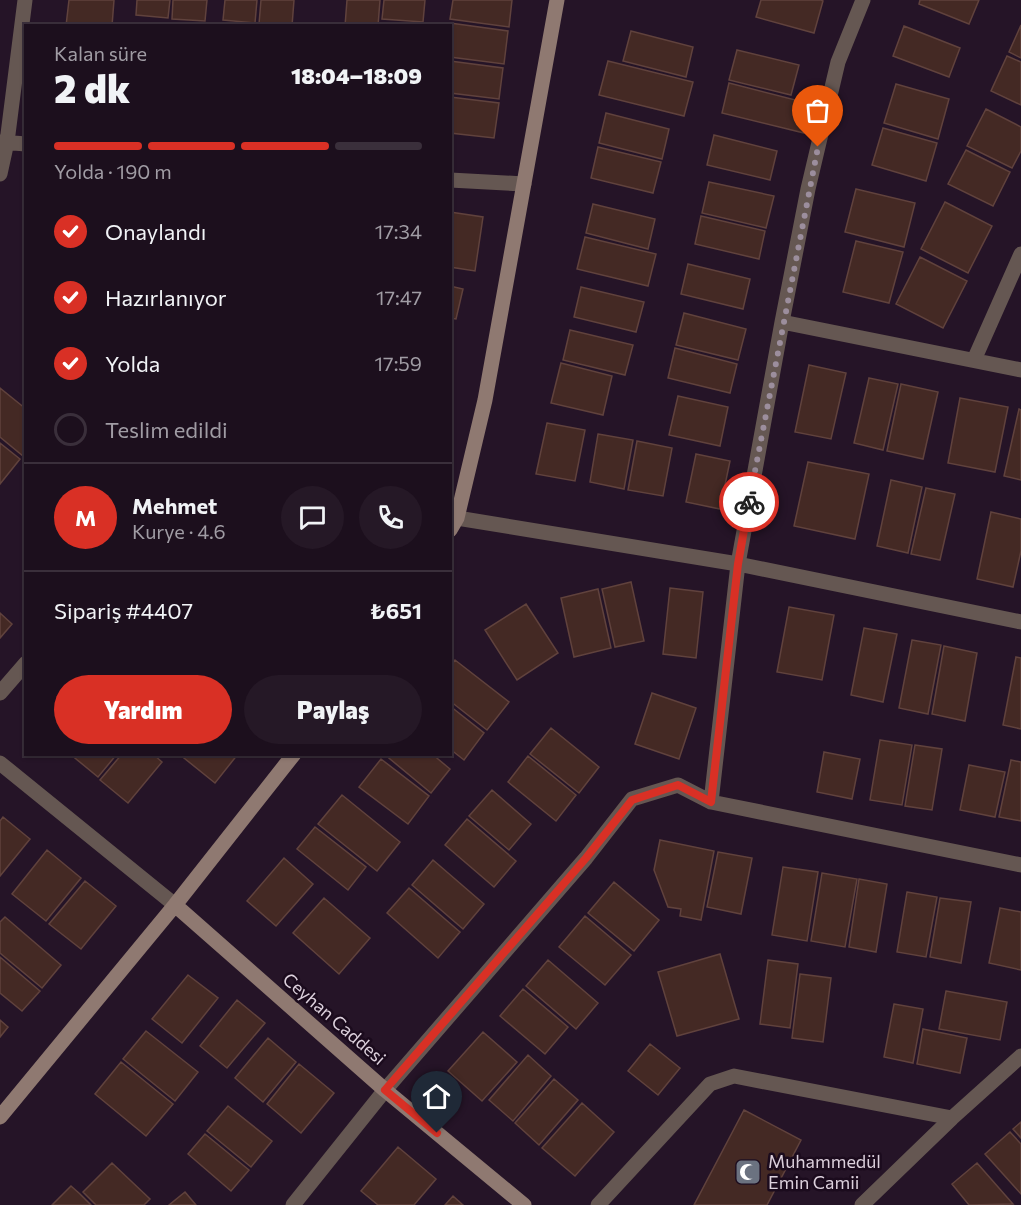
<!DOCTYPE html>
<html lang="tr">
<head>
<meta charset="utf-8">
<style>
	body { margin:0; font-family:Commissioner,sans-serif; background:#251826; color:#f1f3f6; height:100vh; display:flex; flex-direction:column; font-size:22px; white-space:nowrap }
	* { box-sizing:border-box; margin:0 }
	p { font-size:20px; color:#a09ca4 }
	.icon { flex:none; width:33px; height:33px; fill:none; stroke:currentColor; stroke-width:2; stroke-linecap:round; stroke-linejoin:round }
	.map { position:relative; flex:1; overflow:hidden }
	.panel { position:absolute; left:24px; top:24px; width:428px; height:732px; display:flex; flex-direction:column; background:#1c0f1d; border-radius:0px; box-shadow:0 2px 4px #0004,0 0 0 2px #3a2f3b }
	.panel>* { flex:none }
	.pin { position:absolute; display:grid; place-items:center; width:51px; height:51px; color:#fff; margin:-62px -26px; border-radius:50% 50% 50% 0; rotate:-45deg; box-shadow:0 0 6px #0007 }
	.pin .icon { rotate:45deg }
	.courier { position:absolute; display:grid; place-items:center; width:60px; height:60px; margin:-30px; border:4px solid #d93025; border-radius:50%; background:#fff; color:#222; box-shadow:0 2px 8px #0007 }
	.overview em { font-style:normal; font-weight:800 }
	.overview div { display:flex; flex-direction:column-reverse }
	.overview { display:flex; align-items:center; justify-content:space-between; height:102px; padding:0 30px }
	h1 { font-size:39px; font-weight:800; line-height:45px }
	.bar { display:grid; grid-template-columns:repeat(4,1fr); gap:9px 6px; align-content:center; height:72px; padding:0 30px }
	.bar i { height:8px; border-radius:4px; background:#3a2f3b }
	.bar .current { background:#d93025 }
	.bar p { grid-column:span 4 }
	.line { display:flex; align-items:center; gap:15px; padding:0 30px; border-top:2px solid #3a2f3b }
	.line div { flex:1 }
	.round { display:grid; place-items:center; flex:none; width:63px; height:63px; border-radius:32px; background:#251826 }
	ol { padding:0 30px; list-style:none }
	li { display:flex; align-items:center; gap:18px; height:66px }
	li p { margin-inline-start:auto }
	li .icon { padding:6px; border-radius:50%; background:#d93025; color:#fff; stroke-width:4 }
	li:last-child { color:#a09ca4 }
	li i { width:33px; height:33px; border:3px solid #3a2f3b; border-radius:50% }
	.cta { display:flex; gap:12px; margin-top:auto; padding:12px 30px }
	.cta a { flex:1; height:69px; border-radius:36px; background:#d93025; color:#fff; font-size:24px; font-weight:800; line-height:69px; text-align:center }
	.cta a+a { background:#251826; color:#f1f3f6 }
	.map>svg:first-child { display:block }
</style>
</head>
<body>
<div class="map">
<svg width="1021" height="1205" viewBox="0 0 1021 1205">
	<rect width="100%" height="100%" fill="#251427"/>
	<path fill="#442924" stroke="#60423d" stroke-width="1.5" d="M69,0H114L112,26H66Z
		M137,0H170L168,18L136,15Z
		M173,0H207L205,21L172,19Z
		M225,0H257L255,23L223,20Z
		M261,0H294L292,26L259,24Z
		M347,0H380L378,26H345Z
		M384,0H425L423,22L382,19Z
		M453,0H512L509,27L450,19Z
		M761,0H821L823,1L814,33L756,17Z
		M920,0H979L969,24L919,4Z
		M450,23L508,31L504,64L450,57Z
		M1021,25V58L1009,52Z
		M904,26L960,48L949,77L893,56Z
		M631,31L693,47L686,77L623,61Z
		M737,50L799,65L791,95L729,80Z
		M1007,56L1021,62V105L991,91Z
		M450,61L503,68L499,99L450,93Z
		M608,61L693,82L684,116L599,95Z
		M729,83L811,104L804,133L722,113Z
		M896,84L949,99L938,139L884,123Z
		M450,97L499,103L494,138L450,133Z
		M986,109L1021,127V151L1012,168L967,146Z
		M606,113L669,129L662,159L599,143Z
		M883,128L937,143L926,181L872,165Z
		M714,135L777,151L770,180L707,165Z
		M598,147L661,162L653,193L591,178Z
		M966,150L1010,172L993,206L948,184Z
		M709,182L774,196L766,228L702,213Z
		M856,189L915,203L904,247L845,232Z
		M945,202L992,226L968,273L921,249Z
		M593,204L655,219L648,249L586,233Z
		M450,212L483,217L475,271L450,267Z
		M701,216L765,231L759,259L695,244Z
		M585,237L656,254L648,286L577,269Z
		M856,241L903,252L889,303L843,292Z
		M920,257L967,281L943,328L896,304Z
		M688,264L750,279L743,309L681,294Z
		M450,286L463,289L456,319L450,318Z
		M581,287L644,302L636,332L574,317Z
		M684,313L746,329L738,360L676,345Z
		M570,330L633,345L625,375L563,360Z
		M675,348L737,364L730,393L668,378Z
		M561,363L612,376L603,415L551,403Z
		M809,365L846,373L831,439L795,432Z
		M869,378L898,384L883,450L854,443Z
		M901,384L938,392L923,459L887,451Z
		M0,388L26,409V453L23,456L0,437Z
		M678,396L728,407L720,446L669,435Z
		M960,398L1008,407L995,472L948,463Z
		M1019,409L1021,410V480L1004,476Z
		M547,423L585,430L575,481L536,474Z
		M598,434L633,440L624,489L590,482Z
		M637,441L672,448L663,496L628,490Z
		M0,443L20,459L0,484Z
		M696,454L730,461L720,509L686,502Z
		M808,462L869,474L855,539L794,526Z
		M891,480L922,487L908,553L877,546Z
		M926,488L955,494L940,560L911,554Z
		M991,512L1021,519V551L1013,587L977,579Z
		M631,582L644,641L615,647L602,589Z
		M670,588L703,592L696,658L663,654Z
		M598,589L611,648L574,657L561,598Z
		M526,604L558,653L517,680L485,630Z
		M789,607L834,615L822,680L777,672Z
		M0,613L12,624L0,638Z
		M864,628L897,634L883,702L851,695Z
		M912,640L941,645L928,714L899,708Z
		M944,646L977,653L965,721L932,714Z
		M1016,657L1021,658V729L1003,725Z
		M455,660L509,702L487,730L450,701V667Z
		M652,693L696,708L679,759L635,744Z
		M450,706L484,733L464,760L450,749Z
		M551,728L599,767L579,793L530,754Z
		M880,740L912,745L902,805L870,800Z
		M915,745L942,749L932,810L905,806Z
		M824,752L860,759L852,799L817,792Z
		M70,754H117L98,777Z
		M122,754H153L162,762L128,803L100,780Z
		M179,754H238L215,783Z
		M384,754H432L450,769L431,793Z
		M528,756L576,795L556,821L508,782Z
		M381,759L429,796L408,824L359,787Z
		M1011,760L1021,762V821L999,817Z
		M969,765L1005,772L995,817L960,810Z
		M492,790L531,824L509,850L469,816Z
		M342,795L400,842L377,871L318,824Z
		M3,817L30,839L0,876V821Z
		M467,819L516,861L494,887L445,845Z
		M315,827L366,867L348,890L297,849Z
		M660,840L714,851L701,920L680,916L681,909L668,907L654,870Z
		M47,850L81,878L46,921L12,894Z
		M718,852L752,858L741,914L707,907Z
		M284,858L313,884L276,926L247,901Z
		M433,860L484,904L463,929L412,885Z
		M783,867L818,872L807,941L772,935Z
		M822,873L857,879L845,947L811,941Z
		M859,879L887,884L876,952L849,947Z
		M85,881L116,906L81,949L49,924Z
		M614,882L659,920L634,951L588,913Z
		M409,888L460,932L438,958L387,913Z
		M907,892L937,897L926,957L897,952Z
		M324,898L370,938L339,974L293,933Z
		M940,898L971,902L961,963L930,957Z
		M1000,908L1021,912V970L989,963Z
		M585,916L631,955L605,985L559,947Z
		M5,917L61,965L42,988L0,953V922Z
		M720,954L739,1019L677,1036L658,972Z
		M0,957L40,991L22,1011L0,993Z
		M548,960L598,1003L576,1029L526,986Z
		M768,960L798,964L790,1028L760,1024Z
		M800,974L831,978L823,1042L792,1038Z
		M188,975L218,998L182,1043L152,1019Z
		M523,989L568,1027L545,1054L500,1016Z
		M946,991L1007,1002L1000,1040L939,1029Z
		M237,1000L265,1023L227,1068L200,1046Z
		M894,1004L923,1009L913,1063L884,1057Z
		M0,1020L8,1027L0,1037Z
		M923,1029L967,1038L960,1073L917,1064Z
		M146,1031L198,1072L175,1101L123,1059Z
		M483,1032L517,1062L482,1101L448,1071Z
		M268,1038L296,1062L263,1102L235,1078Z
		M650,1044L680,1068L658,1095L628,1071Z
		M528,1055L551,1076L513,1121L489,1100Z
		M121,1062L173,1104L146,1136L95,1094Z
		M299,1064L334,1093L301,1133L267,1104Z
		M554,1079L578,1100L539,1145L515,1123Z
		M582,1103L614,1132L575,1176L542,1148Z
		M228,1106L272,1141L251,1167L207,1131Z
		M744,1110L801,1140L767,1205H694Z
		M1021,1122V1138L1013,1129Z
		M1010,1132L1021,1144V1194L985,1154Z
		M205,1134L249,1170L231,1191L188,1154Z
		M398,1147L436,1179L414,1205H378L361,1191Z
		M112,1163L150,1199L144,1205H96L83,1192Z
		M977,1163L1013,1204L969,1205L952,1184Z
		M71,1186L80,1194L91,1205H52Z
		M185,1192L196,1205H169Z
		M453,1196L463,1205H445Z"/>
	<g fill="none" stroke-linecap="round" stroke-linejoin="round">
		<path stroke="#655752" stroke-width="15" d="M0,142L26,144
			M0,174L7,142L25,0
			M450,180L524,184
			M782,322L1021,370
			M974,360L1021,254
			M457,518L738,564L1021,622
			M0,693L26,663
			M0,763L175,905
			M711,802L738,564L782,322L808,189L838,62L863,0
			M293,1205L385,1090L586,858L632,799L678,785L711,802L1021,865
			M598,1205L710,1084L734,1076L952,1118
			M862,1205L952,1118L1021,1056"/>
		<path stroke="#8f7971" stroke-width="15" d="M450,530L457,518L485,400L557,0
			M175,905L385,1090L524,1205
			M0,1117L175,905L294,754"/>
	</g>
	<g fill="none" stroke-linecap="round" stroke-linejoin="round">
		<path stroke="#9c8e9d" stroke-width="6" stroke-dasharray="0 10.8" d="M749,502L818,147"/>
		<path stroke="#d93025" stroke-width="8" d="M437,1133L385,1090L586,858L632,800L678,785L711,802L738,564L749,502"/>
	</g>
	<defs>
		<g id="mosque-square" transform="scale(1.35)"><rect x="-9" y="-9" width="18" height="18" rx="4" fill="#6b7280" stroke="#1b0b1d"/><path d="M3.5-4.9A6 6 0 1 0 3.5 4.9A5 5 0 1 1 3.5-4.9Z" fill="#fff"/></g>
	</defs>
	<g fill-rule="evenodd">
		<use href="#mosque-square" x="748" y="1172"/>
	</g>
	<g text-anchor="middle" stroke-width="5" stroke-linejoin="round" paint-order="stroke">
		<g font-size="18" fill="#dcd0dc" stroke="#1b0b1d">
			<text transform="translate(334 1019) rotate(41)" y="6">Ceyhan Caddesi</text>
		</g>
		<g font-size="18" fill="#dcd0dc" stroke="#1b0b1d" text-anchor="start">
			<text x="768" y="1168">Muhammedül<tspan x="768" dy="21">Emin Camii</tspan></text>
		</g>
	</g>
</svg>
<div class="pin" style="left:818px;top:147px;background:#ea580c"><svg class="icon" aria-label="bag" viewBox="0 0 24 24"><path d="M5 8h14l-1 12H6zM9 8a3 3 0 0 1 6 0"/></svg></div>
<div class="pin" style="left:437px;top:1133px;background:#1f2937"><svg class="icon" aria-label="home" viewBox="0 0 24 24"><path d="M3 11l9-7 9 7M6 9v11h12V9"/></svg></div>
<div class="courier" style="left:749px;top:502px"><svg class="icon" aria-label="bike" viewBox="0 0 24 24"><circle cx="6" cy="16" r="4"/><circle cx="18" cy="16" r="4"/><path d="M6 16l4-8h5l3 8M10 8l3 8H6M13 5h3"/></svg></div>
<section class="panel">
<div class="overview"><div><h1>2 dk</h1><p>Kalan süre</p></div><em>18:04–18:09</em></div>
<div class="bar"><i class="current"></i><i class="current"></i><i class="current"></i><i></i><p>Yolda · 190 m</p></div>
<ol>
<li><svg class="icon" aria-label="check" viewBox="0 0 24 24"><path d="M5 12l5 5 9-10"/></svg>Onaylandı<p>17:34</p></li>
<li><svg class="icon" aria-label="check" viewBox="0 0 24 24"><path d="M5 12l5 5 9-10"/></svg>Hazırlanıyor<p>17:47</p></li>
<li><svg class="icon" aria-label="check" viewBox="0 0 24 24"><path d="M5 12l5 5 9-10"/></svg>Yolda<p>17:59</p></li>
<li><i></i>Teslim edildi</li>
</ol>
<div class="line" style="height:108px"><b class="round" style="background:#d93025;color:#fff">M</b><div><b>Mehmet</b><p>Kurye · 4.6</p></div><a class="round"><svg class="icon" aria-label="chat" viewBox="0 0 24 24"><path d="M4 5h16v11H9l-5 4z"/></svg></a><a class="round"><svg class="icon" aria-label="phone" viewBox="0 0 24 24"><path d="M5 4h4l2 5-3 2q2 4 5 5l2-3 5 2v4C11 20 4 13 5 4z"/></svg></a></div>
<div class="line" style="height:78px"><div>Sipariş #4407</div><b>₺651</b></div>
<div class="cta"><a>Yardım</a><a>Paylaş</a></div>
</section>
</div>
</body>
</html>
